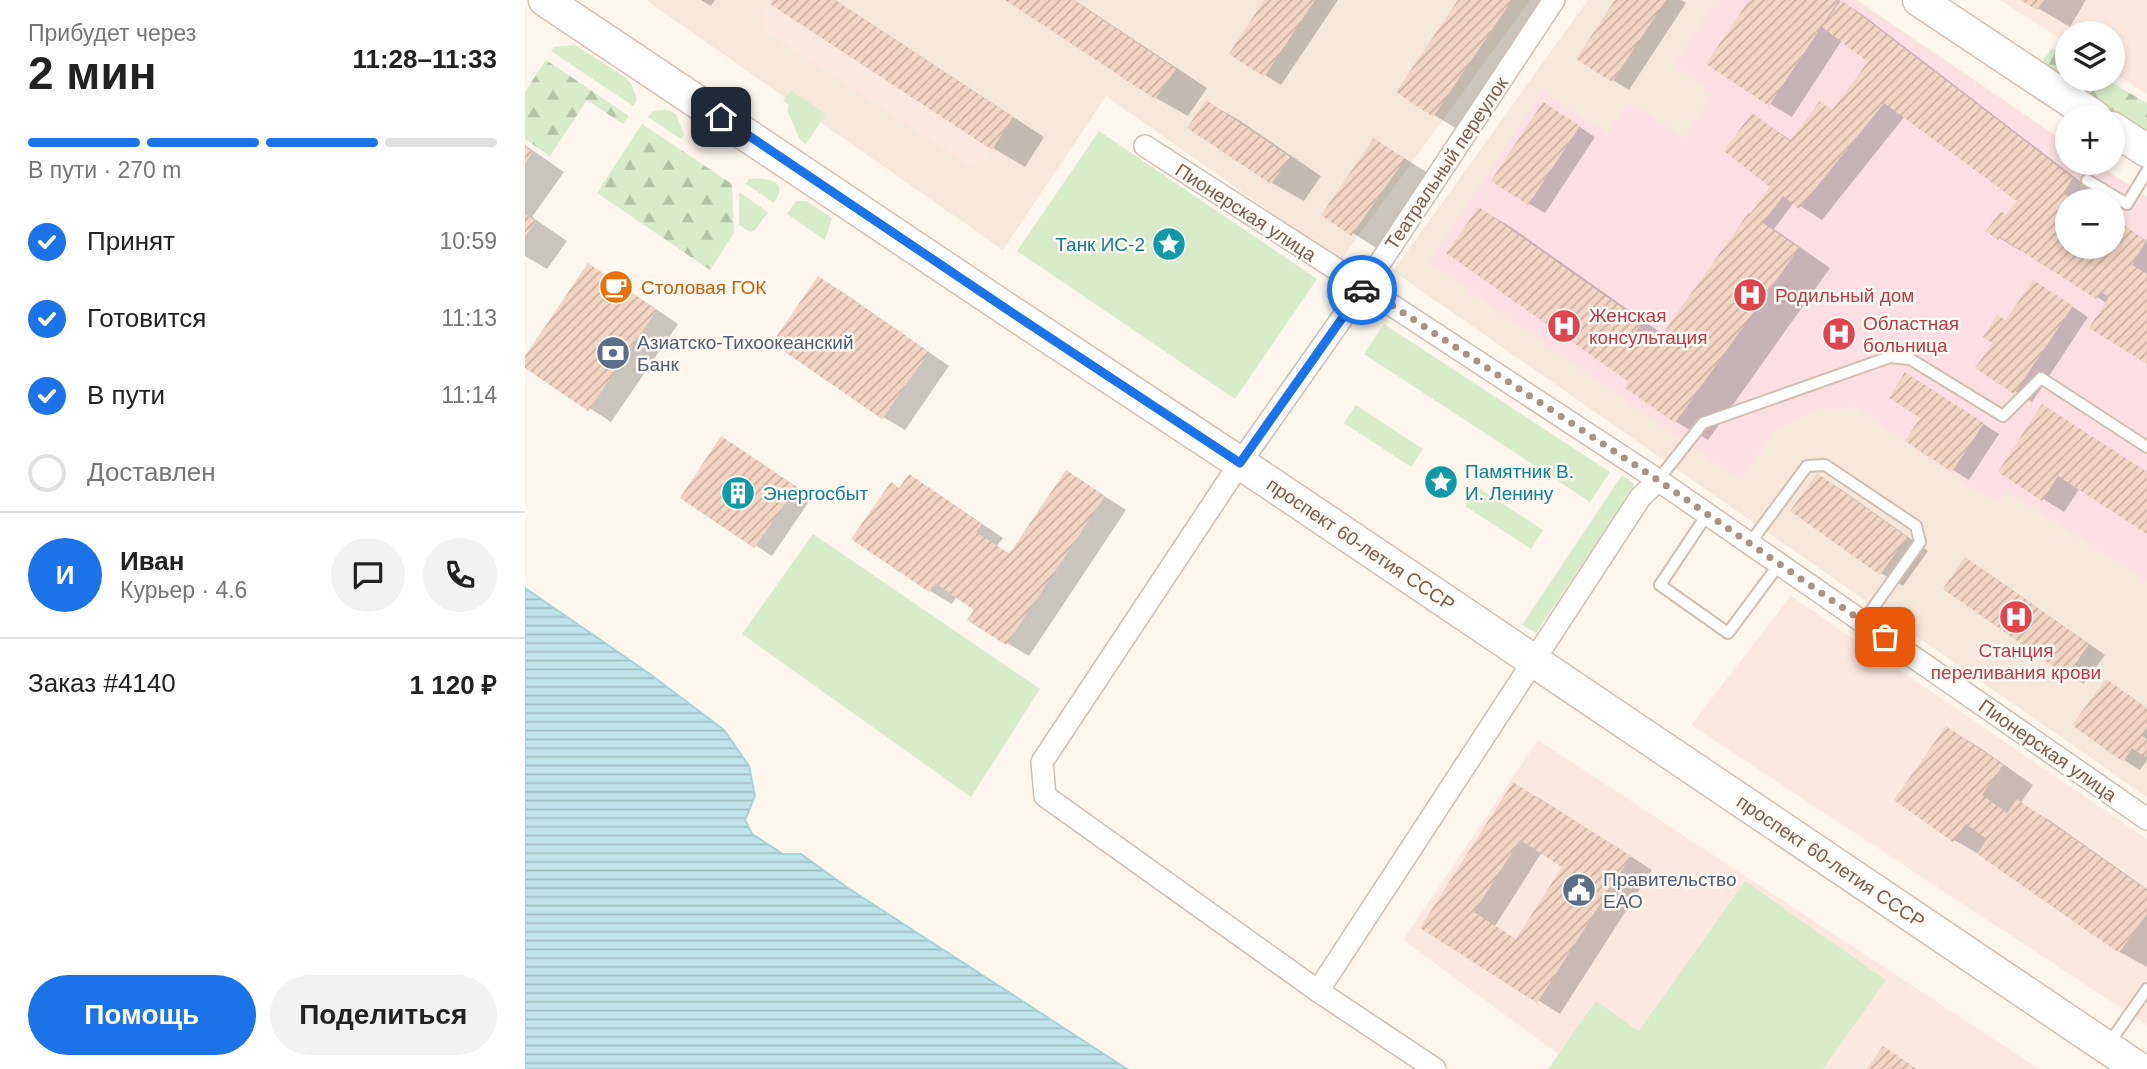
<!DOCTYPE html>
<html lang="ru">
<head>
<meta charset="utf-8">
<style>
	body { margin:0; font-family:Helvetica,sans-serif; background:#f2f2f2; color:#222; height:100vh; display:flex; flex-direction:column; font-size:26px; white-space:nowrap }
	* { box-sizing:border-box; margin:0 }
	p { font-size:23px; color:#767676 }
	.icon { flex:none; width:38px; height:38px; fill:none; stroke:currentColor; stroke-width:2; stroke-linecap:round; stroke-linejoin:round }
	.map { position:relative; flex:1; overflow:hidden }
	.sheet { display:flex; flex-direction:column; background:#fff; width:525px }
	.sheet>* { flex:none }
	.buttons { position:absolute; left:1530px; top:21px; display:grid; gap:14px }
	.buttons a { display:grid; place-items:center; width:70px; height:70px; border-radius:50%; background:#fff; box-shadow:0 4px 10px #0003; font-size:35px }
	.pin { position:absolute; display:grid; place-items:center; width:60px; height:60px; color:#fff; margin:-30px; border-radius:14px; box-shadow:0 4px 10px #0006 }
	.courier { position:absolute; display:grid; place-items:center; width:70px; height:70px; margin:-35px; border:5px solid #1a73e8; border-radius:50%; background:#fff; color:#222; box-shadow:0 2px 9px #0007 }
	.head em { font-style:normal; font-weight:700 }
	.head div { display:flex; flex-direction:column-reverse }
	.head { display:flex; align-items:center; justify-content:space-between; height:119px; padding:0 28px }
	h1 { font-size:46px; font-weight:700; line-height:52px }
	.bar { display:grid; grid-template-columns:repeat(4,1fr); gap:10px 7px; align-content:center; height:84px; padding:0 28px }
	.bar i { height:9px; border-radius:5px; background:#e0e0e0 }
	.bar .selected { background:#1a73e8 }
	.bar p { grid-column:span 4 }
	.line { display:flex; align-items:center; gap:18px; padding:0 28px; border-top:2px solid #e0e0e0 }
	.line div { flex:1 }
	.round { display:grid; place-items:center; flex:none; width:74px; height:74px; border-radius:37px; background:#f2f2f2 }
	ol { padding:0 28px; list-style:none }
	li { display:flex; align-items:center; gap:21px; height:77px }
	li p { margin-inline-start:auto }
	li .icon { padding:7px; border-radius:50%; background:#1a73e8; color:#fff; stroke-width:4 }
	li:last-child { color:#767676 }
	li i { width:38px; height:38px; border:4px solid #e0e0e0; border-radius:50% }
	.primary-button { display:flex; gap:14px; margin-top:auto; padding:14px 28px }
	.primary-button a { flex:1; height:80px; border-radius:42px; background:#1a73e8; color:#fff; font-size:28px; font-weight:700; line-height:80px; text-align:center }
	.primary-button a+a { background:#f2f2f2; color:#222 }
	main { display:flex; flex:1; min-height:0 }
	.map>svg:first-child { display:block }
</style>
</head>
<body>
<main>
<section class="sheet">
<div class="head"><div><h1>2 мин</h1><p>Прибудет через</p></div><em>11:28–11:33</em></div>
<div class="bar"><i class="selected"></i><i class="selected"></i><i class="selected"></i><i></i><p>В пути · 270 m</p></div>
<ol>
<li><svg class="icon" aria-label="check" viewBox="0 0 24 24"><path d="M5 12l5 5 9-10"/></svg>Принят<p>10:59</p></li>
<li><svg class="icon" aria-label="check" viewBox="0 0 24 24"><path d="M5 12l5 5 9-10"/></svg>Готовится<p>11:13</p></li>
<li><svg class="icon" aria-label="check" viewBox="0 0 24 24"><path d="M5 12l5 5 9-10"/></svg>В пути<p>11:14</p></li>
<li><i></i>Доставлен</li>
</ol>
<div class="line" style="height:126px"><b class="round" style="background:#1a73e8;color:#fff">И</b><div><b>Иван</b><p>Курьер · 4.6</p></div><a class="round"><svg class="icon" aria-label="chat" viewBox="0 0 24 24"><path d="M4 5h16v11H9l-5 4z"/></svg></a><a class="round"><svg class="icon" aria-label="phone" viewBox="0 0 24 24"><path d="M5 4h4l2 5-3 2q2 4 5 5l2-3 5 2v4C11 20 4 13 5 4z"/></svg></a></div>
<div class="line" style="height:91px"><div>Заказ #4140</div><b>1 120 ₽</b></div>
<div class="primary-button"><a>Помощь</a><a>Поделиться</a></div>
</section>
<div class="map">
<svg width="1622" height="1069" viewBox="0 0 1622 1069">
	<defs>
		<pattern id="forest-firs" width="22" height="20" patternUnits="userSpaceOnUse" patternTransform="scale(1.75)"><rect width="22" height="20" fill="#d8ecc9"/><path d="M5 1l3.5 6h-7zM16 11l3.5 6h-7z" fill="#b4c2a5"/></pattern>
		<pattern id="water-rules" width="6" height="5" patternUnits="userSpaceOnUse" patternTransform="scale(1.75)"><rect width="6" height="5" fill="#bfe3e8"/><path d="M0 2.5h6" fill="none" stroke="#a0bbbe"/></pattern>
		<pattern id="building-hatch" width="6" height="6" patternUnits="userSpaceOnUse" patternTransform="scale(1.75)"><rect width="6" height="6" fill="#f3d5c3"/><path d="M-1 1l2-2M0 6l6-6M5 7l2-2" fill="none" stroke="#cab0a1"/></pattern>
	</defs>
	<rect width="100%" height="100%" fill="#fdf6ec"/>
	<path fill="#f5e8da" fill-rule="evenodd" d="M121,0H1005L815,261L581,96L478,250Z
		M1063,0H1332L1542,143V163H1571L1622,197V797L868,271ZM1542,201H1587V247H1542Z"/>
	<path fill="#fde8e0" d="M1475,0H1622V94L1587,72V33H1542V43Z
		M245,4L467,150L461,159L444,165L239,30L238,14Z
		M1266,596L1622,839V1025L1166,725Z
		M1013,740L1514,1069H1054L878,940Z"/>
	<path fill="#fbdfe3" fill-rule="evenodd" d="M1191,0H1328L1542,144V163H1569L1622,198V582L1482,491L1473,503L1448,489L1330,407L1294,409L1249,432L1215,481L903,262L1017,91L1083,133L1105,102L1159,138L1187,94L1149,64ZM1542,201H1587V247H1542Z"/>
	<path fill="#d8ecc9" d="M50,45L100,77L107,85L112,100L108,106L26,51L29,47Z
		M266,90L301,114L281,144L275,140L262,110L264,105L258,101Z
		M134,110H142L151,114L159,135L156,139L123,117L127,112Z
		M574,131L792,279L710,399L492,251Z
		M224,179C242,178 265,179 249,203L221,184Z
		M214,192L243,212L230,230L225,232L214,225Z
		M271,201H281L307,218L300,240L262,214Z
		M859,324L1085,472L1065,502L839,354Z
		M831,405L898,449L886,467L819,423Z
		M1097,475L1110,485L1011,633L997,625Z
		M952,487L1018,530L1006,549L940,506Z
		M288,534L515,689L446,797L217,634Z
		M1220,881L1361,980L1298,1069H1023L1071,1001L1114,1031Z"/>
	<path fill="url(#forest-firs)" d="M1527,48L1542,56V79H1580L1622,103V135L1519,68L1518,60Z
		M21,60L104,116L98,124L62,100L25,156L0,139V92Z
		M117,124L207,184L209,233L185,270L72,193Z"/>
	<path fill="url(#water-rules)" stroke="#a5d3da" stroke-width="2" d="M0,588L125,674L199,730L224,766L230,796L220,820L227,834L258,854H276L323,888L602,1069H0Z"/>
	<path fill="#0003" fill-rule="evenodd" d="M176,0H190L186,6Z
		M249,0H310L519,137L500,167L468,148Z
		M483,0H549L682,88L663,116L631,98Z
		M741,0H813L756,85L740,75Z
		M935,0H1030L940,134L909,115Z
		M1092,0H1156L1161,3L1104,90L1088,80Z
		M1226,0H1314L1338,15L1569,192L1563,201H1542V247H1587V223L1589,220L1622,241V362L1583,304L1497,249L1496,251L1474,238L1482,217L1495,200L1380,116L1297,220L1269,202L1249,229L1305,268L1183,440L1151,422L1107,381L955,209L986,227L1139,335L1233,220L1246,189L1228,115L1267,141L1309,111L1346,62L1317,40L1267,117L1245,104Z
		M1499,0H1561L1545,27Z
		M682,102L714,120L796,176L779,201L747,183L665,127Z
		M1035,114L1070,137L1020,213L1003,203Z
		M850,140L911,178L859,253L798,214Z
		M0,145L39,172L7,217L42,241L22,269L0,256Z
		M85,278L153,324L86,422L0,366V359Z
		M294,278L316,291L424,366L380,430L358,417Z
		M1525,292L1563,317L1507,402L1453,367L1482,322Z
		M1397,384L1474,434L1444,480L1428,470L1397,417Z
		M213,448L287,497L247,556L157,498Z
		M542,472L601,510L504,656L482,643L451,610L432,596L427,604L405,591L375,489L384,476L406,489L478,538L472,546L486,555Z
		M1476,472H1622V532L1555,488L1539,512Z
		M1292,475L1314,488L1403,551L1378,586L1356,573Z
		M1457,569L1580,655L1559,684L1543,674Z
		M1622,708V760L1615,770L1599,760Z
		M1422,728L1454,747L1508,785L1495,804L1524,820L1622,889V967L1595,952L1461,858L1429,840Z
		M1011,796L1127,870L1035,1014L897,928ZM1017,852L1040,866L992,941L970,926Z"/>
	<path fill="url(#building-hatch)" fill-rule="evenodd" d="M247,0H310L488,117L467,150L245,4Z
		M480,0H548L651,69L630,99Z
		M739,0H790L739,77L704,54Z
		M933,0H987L908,117L871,92Z
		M1090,0H1141L1087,82L1051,59Z
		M1224,0H1314L1244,106L1181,64Z
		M1316,0L1548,178L1538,193L1549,201H1542V247H1587L1589,218L1621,241L1607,265L1622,274V364L1564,328L1584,297L1576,292L1571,299L1475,237L1473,240L1461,231L1476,211L1481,215L1492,201L1359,103L1274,209L1258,196L1238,223L1274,248L1150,423L1100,388L1104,382L921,253L954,207L1117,322L1110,333L1129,346L1224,212L1225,214L1245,187L1199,151L1227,113L1265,141L1295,101L1307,110L1343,62L1297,27Z
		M1495,0H1519L1512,10Z
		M681,100L765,157L746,184L662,128Z
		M1018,102L1055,126L1003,205L966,181Z
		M849,138L880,159L826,236L796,215Z
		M0,147L8,152L0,163Z
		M0,214L11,221L0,237Z
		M63,263L132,310L63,411L0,368V356Z
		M293,276L404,352L357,419L247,343Z
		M1508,280L1548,306L1489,394L1450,368L1467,343L1458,337L1472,315L1481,320Z
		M1380,372L1459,423L1427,472L1380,441L1395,418L1364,398Z
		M1517,404L1622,472V534L1533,476L1517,501L1473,472Z
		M196,436L272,487L229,548L155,498Z
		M541,470L580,496L481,645L442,620L449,610L410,583L404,592L326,539L366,482L374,488L384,474L457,524L451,532L484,554Z
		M1292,473L1382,537L1355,575L1265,511Z
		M1440,557L1564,644L1542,676L1418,589Z
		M1581,679L1622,708V727L1616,735L1622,739V754L1620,757L1607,748L1598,762L1547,725Z
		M1421,726L1478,765L1457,795L1482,813L1492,799L1622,890V914L1594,953L1452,854L1462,839L1441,824L1428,842L1369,800Z
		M988,782L1106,856L1012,1003L895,928ZM995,840L1037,867L991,939L949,912Z
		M1358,1046L1392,1069H1342Z"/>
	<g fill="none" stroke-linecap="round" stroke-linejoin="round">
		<g stroke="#d1beb0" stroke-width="14">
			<path id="service" d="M1562,180L1602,204L1622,171
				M1569,201L1578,189
				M1133,480L1178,423L1365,357L1385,359L1478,416L1516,378L1622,447
				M1183,513L1135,585L1203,633L1255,563
				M1225,543L1282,466L1300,465L1391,526L1395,542L1338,622
				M1583,1045L1622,989"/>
		</g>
		<g stroke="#d1beb0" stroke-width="24">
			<path id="minor" d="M620,146L839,287L1133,480L1622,819
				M793,991L1115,498L1133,480
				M910,1069L793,991L520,796L517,762L715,463L839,287L1029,0"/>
		</g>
		<g stroke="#d6c0b0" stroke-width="35">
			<path id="secondary" d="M20,0L486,312L742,481L1614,1069
				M1394,0L1570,117
				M1587,128L1622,151"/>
		</g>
		<use href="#service" stroke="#fff" stroke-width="10"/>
		<use href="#minor" stroke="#fff" stroke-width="21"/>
		<use href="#secondary" stroke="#fff" stroke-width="32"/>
	</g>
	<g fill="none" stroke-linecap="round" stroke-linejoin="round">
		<path stroke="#a89285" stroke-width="7" stroke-dasharray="0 12.6" d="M837,290L839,287L1133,480L1360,637"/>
		<path stroke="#1a73e8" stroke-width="9" d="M196,117L486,312L715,463L837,290"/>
	</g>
	<defs>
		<g id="sight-disc" transform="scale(1.75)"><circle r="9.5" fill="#0f9aa8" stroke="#fffaf3"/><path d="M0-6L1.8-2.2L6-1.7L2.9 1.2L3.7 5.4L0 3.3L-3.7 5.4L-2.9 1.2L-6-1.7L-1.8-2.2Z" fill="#fff"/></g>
		<g id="cafe-disc" transform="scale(1.75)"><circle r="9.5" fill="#e8710a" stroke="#fffaf3"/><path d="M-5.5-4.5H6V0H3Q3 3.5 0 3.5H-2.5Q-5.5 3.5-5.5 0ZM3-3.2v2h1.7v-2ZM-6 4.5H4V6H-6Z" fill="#fff"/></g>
		<g id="hospital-disc" transform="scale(1.75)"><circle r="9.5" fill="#e0444e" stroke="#fffaf3"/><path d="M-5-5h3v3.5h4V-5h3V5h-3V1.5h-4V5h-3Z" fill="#fff"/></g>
		<g id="bank-disc" transform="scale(1.75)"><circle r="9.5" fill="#5c6f8a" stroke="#fffaf3"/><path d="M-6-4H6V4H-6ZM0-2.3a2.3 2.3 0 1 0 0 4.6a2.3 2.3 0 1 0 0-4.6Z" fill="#fff"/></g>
		<g id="building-disc" transform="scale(1.75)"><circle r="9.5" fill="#0f9aa8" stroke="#fffaf3"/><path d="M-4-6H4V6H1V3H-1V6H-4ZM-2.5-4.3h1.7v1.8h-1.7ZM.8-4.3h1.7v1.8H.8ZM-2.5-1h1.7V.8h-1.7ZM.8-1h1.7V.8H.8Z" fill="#fff"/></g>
		<g id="civic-disc" transform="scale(1.75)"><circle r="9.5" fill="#5c6f8a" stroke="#fffaf3"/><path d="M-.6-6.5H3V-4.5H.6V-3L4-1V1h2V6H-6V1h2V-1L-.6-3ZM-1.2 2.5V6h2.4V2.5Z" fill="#fff"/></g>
	</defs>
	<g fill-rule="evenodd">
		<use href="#sight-disc" x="644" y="244"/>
		<use href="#cafe-disc" x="91" y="287"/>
		<use href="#hospital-disc" x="1225" y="295"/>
		<use href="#hospital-disc" x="1039" y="326"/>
		<use href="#hospital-disc" x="1314" y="334"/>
		<use href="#bank-disc" x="88" y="353"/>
		<use href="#sight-disc" x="916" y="482"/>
		<use href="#building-disc" x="213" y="493"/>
		<use href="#hospital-disc" x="1491" y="617"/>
		<use href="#civic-disc" x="1054" y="890"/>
	</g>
	<g text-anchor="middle" stroke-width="5" stroke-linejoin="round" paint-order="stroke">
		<g font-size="19" fill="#7a5c4d" stroke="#fffaf3">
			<text transform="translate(921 163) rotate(-56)" y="7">Театральный переулок</text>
			<text transform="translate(721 212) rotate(33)" y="7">Пионерская улица</text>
			<text transform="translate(836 544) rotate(34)" y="7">проспект 60-летия СССР</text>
			<text transform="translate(1523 750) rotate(35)" y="7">Пионерская улица</text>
			<text transform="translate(1306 861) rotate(34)" y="7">проспект 60-летия СССР</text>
		</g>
		<g font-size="19" fill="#0d838f" stroke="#fffaf3" text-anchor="start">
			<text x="620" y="251" text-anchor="end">Танк ИС-2</text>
			<text x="940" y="478">Памятник В.<tspan x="940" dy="22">И. Ленину</tspan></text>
			<text x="238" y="500">Энергосбыт</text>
		</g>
		<g font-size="19" fill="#c56008" stroke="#fffaf3" text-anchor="start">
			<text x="116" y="294">Столовая ГОК</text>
		</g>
		<g font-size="19" fill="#be3a42" stroke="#fffaf3" text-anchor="start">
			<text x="1250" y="302">Родильный дом</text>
			<text x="1064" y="322">Женская<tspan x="1064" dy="22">консультация</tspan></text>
			<text x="1338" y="330">Областная<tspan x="1338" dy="22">больница</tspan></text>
			<text x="1491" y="657" text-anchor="middle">Станция<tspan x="1491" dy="22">переливания крови</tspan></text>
		</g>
		<g font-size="19" fill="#4e5e75" stroke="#fffaf3" text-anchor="start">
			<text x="112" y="349">Азиатско-Тихоокеанский<tspan x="112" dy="22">Банк</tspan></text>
			<text x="1078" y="886">Правительство<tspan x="1078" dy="22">ЕАО</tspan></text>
		</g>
	</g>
</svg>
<div class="buttons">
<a><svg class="icon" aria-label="layers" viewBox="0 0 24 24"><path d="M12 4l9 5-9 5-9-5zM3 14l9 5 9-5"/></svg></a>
<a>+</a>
<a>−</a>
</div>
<div class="pin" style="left:1360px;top:637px;background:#ea580c"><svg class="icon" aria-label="bag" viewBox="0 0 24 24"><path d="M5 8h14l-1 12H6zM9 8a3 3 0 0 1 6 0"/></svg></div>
<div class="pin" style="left:196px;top:117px;background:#1f2937"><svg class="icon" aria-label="home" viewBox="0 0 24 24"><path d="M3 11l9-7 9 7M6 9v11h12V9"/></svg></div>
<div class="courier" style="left:837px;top:290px"><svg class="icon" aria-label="car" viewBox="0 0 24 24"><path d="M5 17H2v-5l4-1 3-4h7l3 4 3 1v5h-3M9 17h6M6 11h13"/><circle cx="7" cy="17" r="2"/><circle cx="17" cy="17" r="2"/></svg></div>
</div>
</main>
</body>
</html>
